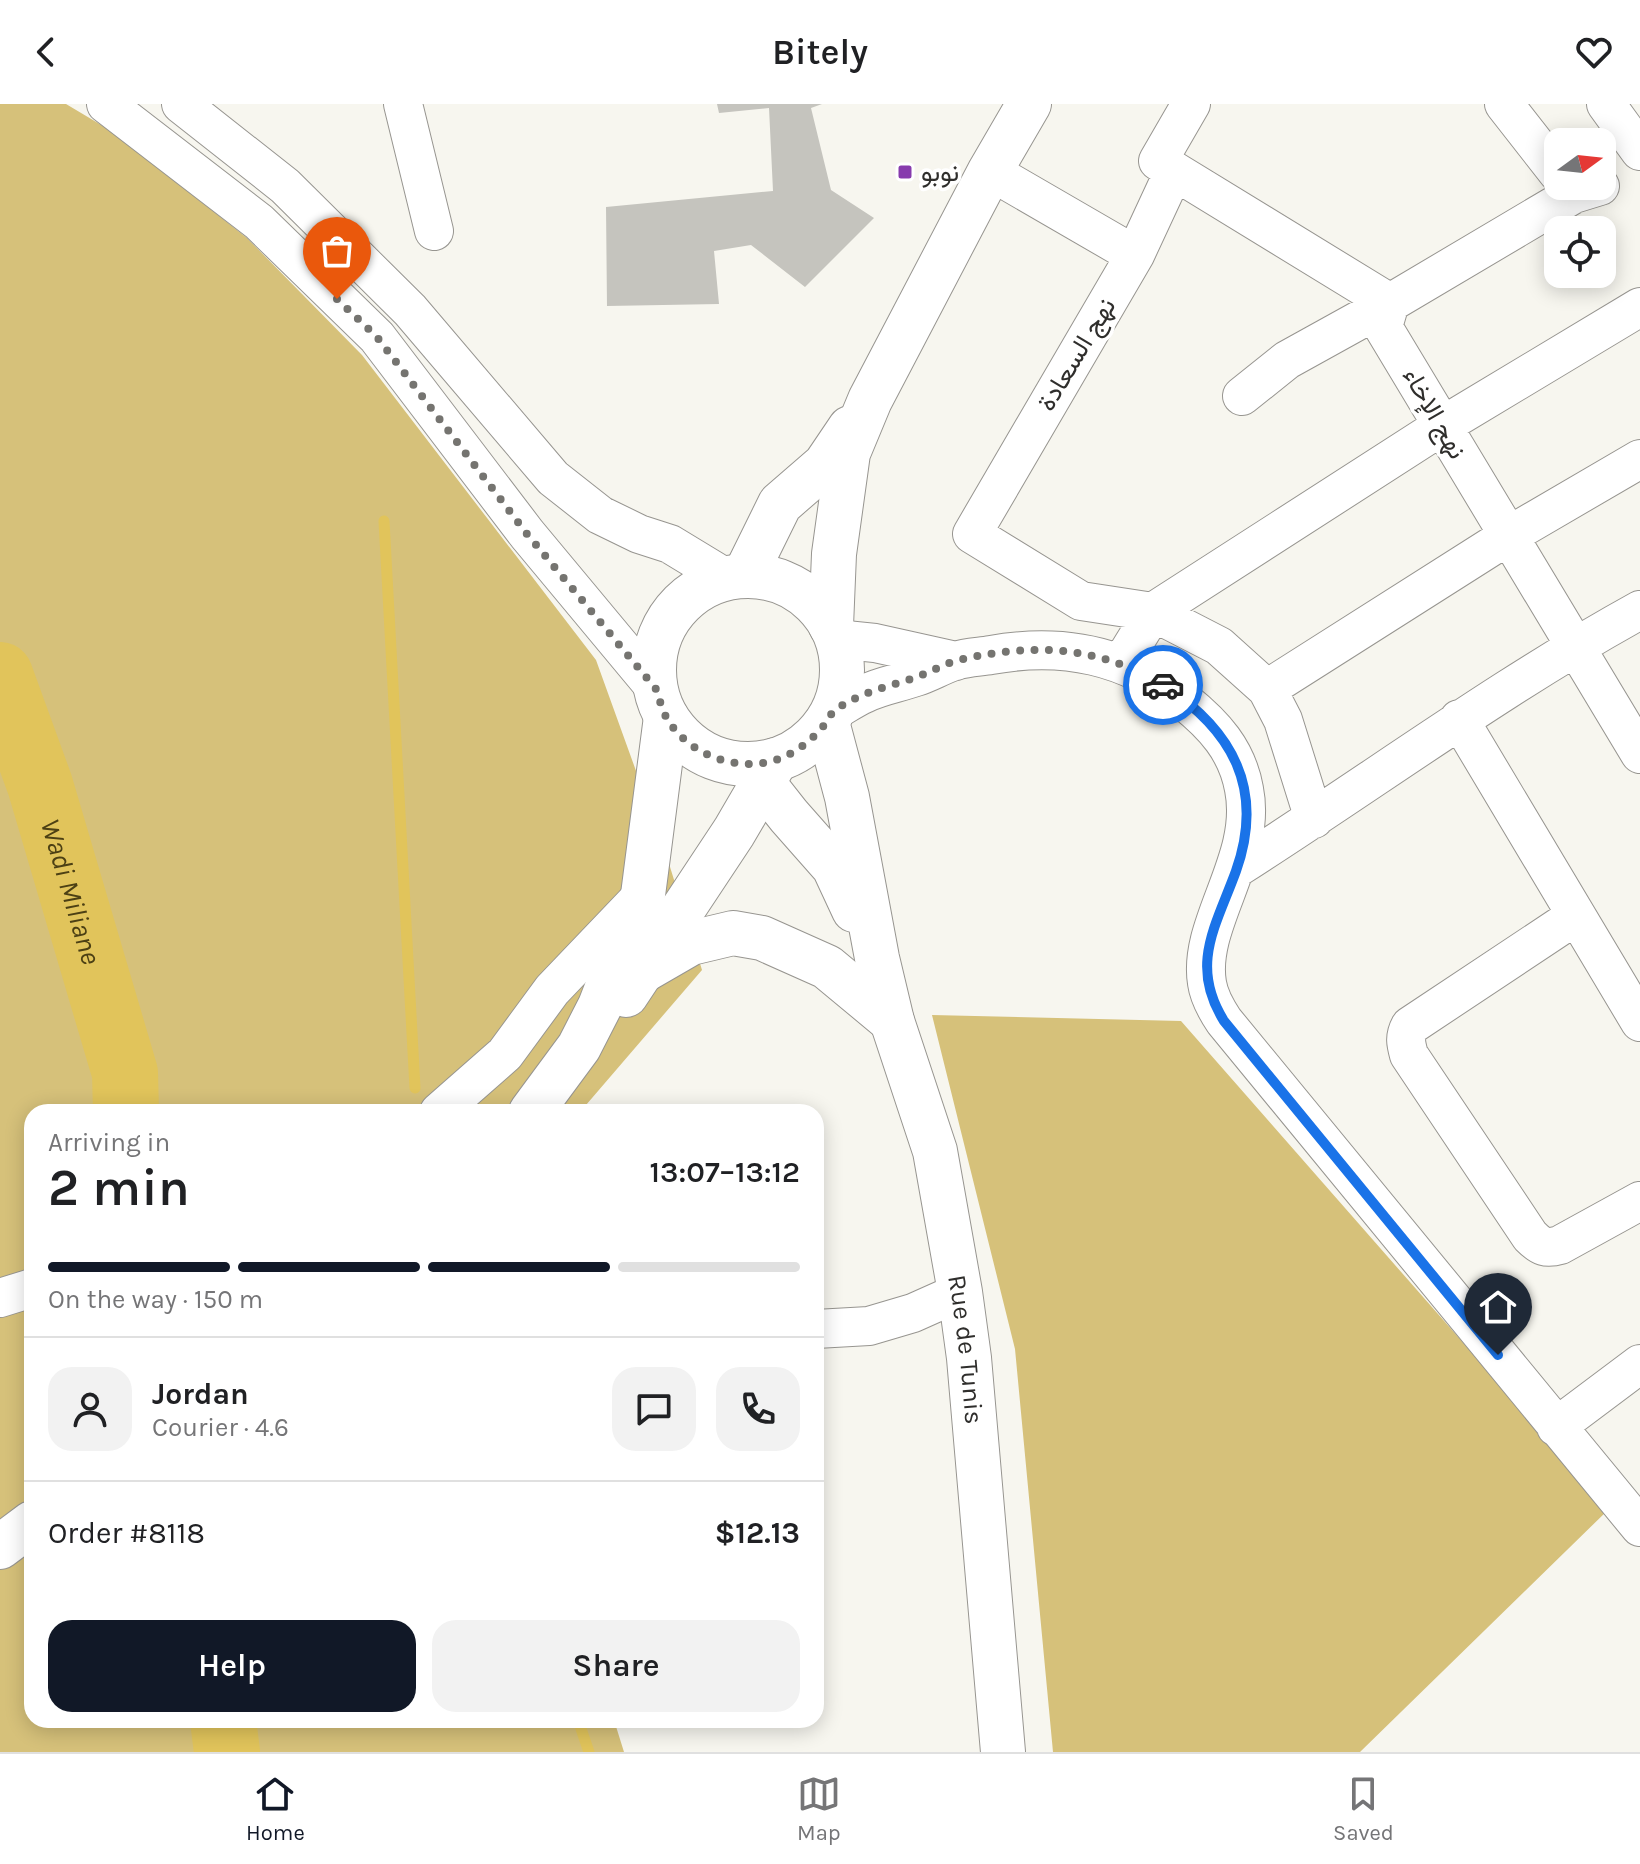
<!DOCTYPE html>
<html lang="en">
<head>
<meta charset="utf-8">
<style>
	body { margin:0; font-family:Karla,Vazirmatn,sans-serif; background:#f2f2f2; color:#202124; height:100vh; display:flex; flex-direction:column; font-size:30px; white-space:nowrap }
	* { box-sizing:border-box; margin:0 }
	p { font-size:26px; color:#757577 }
	.icon { flex:none; width:44px; height:44px; fill:none; stroke:currentColor; stroke-width:2; stroke-linecap:round; stroke-linejoin:round }
	.map { position:relative; flex:1; overflow:hidden }
	.details { position:absolute; left:24px; top:1000px; width:800px; height:624px; display:flex; flex-direction:column; background:#fff; border-radius:24px; box-shadow:0 4px 20px #0003 }
	.details>* { flex:none }
	.needle { width:52px; rotate:75deg }
	.controls { position:absolute; left:1544px; top:24px; display:grid; gap:16px }
	.controls a { display:grid; place-items:center; width:72px; height:72px; border-radius:16px; background:#fff; box-shadow:0 4px 20px #0003; font-size:40px }
	.pin { position:absolute; display:grid; place-items:center; width:68px; height:68px; color:#fff; margin:-82px -34px; border-radius:50% 50% 50% 0; rotate:-45deg; box-shadow:0 0 8px #0007 }
	.pin .icon { rotate:45deg }
	.courier { position:absolute; display:grid; place-items:center; width:80px; height:80px; margin:-40px; border:6px solid #1a73e8; border-radius:50%; background:#fff; color:#222; box-shadow:0 2px 10px #0007 }
	.head em { font-style:normal; font-weight:600 }
	.head div { display:flex; flex-direction:column-reverse }
	.head { display:flex; align-items:center; justify-content:space-between; height:136px; padding:0 24px }
	h1 { font-size:52px; font-weight:600; line-height:60px }
	.bar { display:grid; grid-template-columns:repeat(4,1fr); gap:12px 8px; align-content:center; height:96px; padding:0 24px }
	.bar i { height:10px; border-radius:6px; background:#e0e0e0 }
	.bar .selected { background:#111827 }
	.bar p { grid-column:span 4 }
	.line { display:flex; align-items:center; gap:20px; padding:0 24px; border-top:2px solid #e0e0e0 }
	.line div { flex:1 }
	.round { display:grid; place-items:center; flex:none; width:84px; height:84px; border-radius:24px; background:#f2f2f2 }
	.action { display:flex; gap:16px; margin-top:auto; padding:16px 24px }
	.action a { flex:1; height:92px; border-radius:24px; background:#111827; color:#fff; font-size:32px; font-weight:600; line-height:92px; text-align:center }
	.action a+a { background:#f2f2f2; color:#202124 }
	header { display:flex; justify-content:space-between; align-items:center; height:104px; padding:0 24px; background:#fff; font-size:36px; font-weight:600 }
	.dock { display:flex; justify-content:space-around; align-items:center; height:112px; border-top:2px solid #e0e0e0; background:#fff; font-size:22px; color:#757577 }
	.dock a { display:grid; justify-items:center; gap:4px }
	.dock .selected { color:#111827 }
	.map>svg:first-child { display:block }
</style>
</head>
<body>
<header><svg class="icon" aria-label="back" viewBox="0 0 24 24"><path d="M15 5l-7 7 7 7"/></svg>Bitely<svg class="icon" aria-label="heart" viewBox="0 0 24 24"><path d="M12 20l-8-8c-3-5 5-10 8-4 3-6 11-1 8 4z"/></svg></header>
<div class="map">
<svg width="1640" height="1648" viewBox="0 0 1640 1648">
	<rect width="100%" height="100%" fill="#f7f6ef"/>
	<path fill="#d6c17a" d="M0,0H66L113,28L247,134L362,251L596,556L666,750L702,866L580,1008H32V1616H614L624,1648H0Z
		M932,911L1181,917L1609,1405L1360,1648H1053L1015,1245Z"/>
	<g fill="none" stroke-linecap="round" stroke-linejoin="round">
		<path stroke="#e1c45b" stroke-width="11" d="M384,417L415,984
			M578,1616L589,1648"/>
		<g stroke="#e1c45b" stroke-width="66">
			<path id="s1" d="M0,571L40,681L125,969L126,1008"/>
			<path d="M223,1616L227,1648"/>
		</g>
	</g>
	<path fill="#c5c4be" d="M717,0H822L811,4L831,86L874,114L805,183L751,141L714,147L719,200L607,202L606,103L773,87L769,4L719,9Z"/>
	<g fill="none" stroke-linecap="round" stroke-linejoin="round">
		<g stroke="#979590" stroke-width="40">
			<path id="street" d="M106,0L259,118L377,233L527,430L656,585
				M181,0L285,82L410,206L553,374L600,411L639,430L670,440L726,474
				M403,0L434,127
				M1191,0L1158,57L1390,199L1383,223L1640,650
				M1504,0L1558,69
				M1606,0L1640,47
				M990,67L1135,151
				M1174,67L1135,151L972,430L1081,497L1153,508L1219,542L1267,585L1283,616L1314,715
				M1242,292L1287,256L1390,199L1574,90L1600,82
				M836,535L875,539L956,557
				M1121,560L1153,508L1442,322L1640,203
				M1267,585L1508,432L1640,355
				M832,608C843,602 853,595 864,590C880,582 899,579 916,573C929,569 942,561 955,557C967,553 979,553 991,551C1063,538 1127,551 1184,597C1214,621 1237,646 1244,685C1258,755 1197,819 1207,879C1209,893 1216,905 1224,917L1640,1423
				M1459,615L1640,918
				M1237,764C1372,678 1500,583 1640,506
				M1574,813L1410,922C1404,933 1406,940 1409,951L1530,1132C1541,1143 1546,1145 1560,1141L1640,1097
				M439,1008L505,950L552,886L638,796
				M0,1194L32,1184
				M816,1225L869,1222L913,1209L960,1188
				M1556,1323L1640,1260"/>
		</g>
		<g stroke="#979590" stroke-width="46">
			<g id="secondary">
				<path d="M745,471L780,400L825,361L850,324"/>
				<circle cx="748" cy="566" r="94"/>
				<path d="M831,522L834,450L848,349L870,296L990,67L1029,0"/>
				<path id="s2" d="M827,618L847,693L877,854L892,917L935,1047L960,1188L969,1254L1003,1648"/>
				<path d="M748,660L789,712L834,763L854,806"/>
				<path d="M646,865L691,839L733,829L762,834L827,863L892,917"/>
				<path d="M626,891L734,728L776,656"/>
				<path d="M531,1008L579,943L600,902L643,791L666,613"/>
				<path d="M0,1443L32,1419"/>
			</g>
		</g>
		<use href="#street" stroke="#fff" stroke-width="38"/>
		<use href="#secondary" stroke="#fff" stroke-width="44"/>
	</g>
	<g fill="none" stroke-linecap="round" stroke-linejoin="round">
		<path stroke="#757470" stroke-width="8" stroke-dasharray="0 14.4" d="M337,195L377,233L527,430L656,585C659,594 662,605 666,613C687,650 736,669 776,656C796,649 812,636 825,620C829,615 830,610 835,606C859,589 887,583 914,574C929,569 943,560 959,556C1032,539 1097,541 1163,581"/>
		<path stroke="#1a73e8" stroke-width="10" d="M1163,581C1233,626 1265,685 1236,767C1216,822 1189,861 1224,917L1498,1251"/>
	</g>
	<rect fill="#873bad" stroke="#fff" stroke-width="3" x="897" y="60" width="16" height="16" rx="4"/>
	<g text-anchor="middle" stroke-width="7" stroke-linejoin="round" paint-order="stroke">
		<g font-size="26" fill="#2f2e2c" stroke="#fff" text-anchor="start">
			<text x="921" y="77">نوبو</text>
		</g>
		<g font-size="26" fill="#2f2e2c" stroke="#fff">
			<text transform="translate(1076 250) rotate(-59)" y="9">نهج السعادة</text>
			<text transform="translate(1435 309) rotate(60)" y="9">نهج الإخاء</text>
			<text dy="9" stroke="none"><textPath href="#s2" startOffset="644">Rue de Tunis</textPath></text>
		</g>
		<g font-size="28" font-style="italic" fill="#4c4014" stroke="#fff">
			<text dy="10" stroke="none"><textPath href="#s1" startOffset="228">Wadi Miliane</textPath></text>
		</g>
	</g>
</svg>
<div class="controls">
<a><svg class="needle" viewBox="-14 -14 28 28"><path d="M0-13l5 13h-10z" fill="#e53935"/><path d="M0 13l5-13h-10z" fill="#757577"/></svg></a>
<a><svg class="icon" aria-label="locate" viewBox="0 0 24 24"><circle cx="12" cy="12" r="6"/><path d="M12 2v4M12 18v4M2 12h4M18 12h4"/></svg></a>
</div>
<div class="pin" style="left:337px;top:195px;background:#ea580c"><svg class="icon" aria-label="bag" viewBox="0 0 24 24"><path d="M5 8h14l-1 12H6zM9 8a3 3 0 0 1 6 0"/></svg></div>
<div class="pin" style="left:1498px;top:1251px;background:#1f2937"><svg class="icon" aria-label="home" viewBox="0 0 24 24"><path d="M3 11l9-7 9 7M6 9v11h12V9"/></svg></div>
<div class="courier" style="left:1163px;top:581px"><svg class="icon" aria-label="car" viewBox="0 0 24 24"><path d="M5 17H2v-5l4-1 3-4h7l3 4 3 1v5h-3M9 17h6M6 11h13"/><circle cx="7" cy="17" r="2"/><circle cx="17" cy="17" r="2"/></svg></div>
<section class="details">
<div class="head"><div><h1>2 min</h1><p>Arriving in</p></div><em>13:07–13:12</em></div>
<div class="bar"><i class="selected"></i><i class="selected"></i><i class="selected"></i><i></i><p>On the way · 150 m</p></div>
<div class="line" style="height:144px"><a class="round"><svg class="icon" aria-label="person" viewBox="0 0 24 24"><circle cx="12" cy="8" r="4"/><path d="M4 21q1-7 8-7t8 7"/></svg></a><div><b>Jordan</b><p>Courier · 4.6</p></div><a class="round"><svg class="icon" aria-label="chat" viewBox="0 0 24 24"><path d="M4 5h16v11H9l-5 4z"/></svg></a><a class="round"><svg class="icon" aria-label="phone" viewBox="0 0 24 24"><path d="M5 4h4l2 5-3 2q2 4 5 5l2-3 5 2v4C11 20 4 13 5 4z"/></svg></a></div>
<div class="line" style="height:104px"><div>Order #8118</div><b>$12.13</b></div>
<div class="action"><a>Help</a><a>Share</a></div>
</section>
</div>
<nav class="dock">
<a class="selected"><svg class="icon" aria-label="home" viewBox="0 0 24 24"><path d="M3 11l9-7 9 7M6 9v11h12V9"/></svg>Home</a>
<a><svg class="icon" aria-label="map" viewBox="0 0 24 24"><path d="M3 6l6-2 6 2 6-2v14l-6 2-6-2-6 2zM9 4v14M15 6v14"/></svg>Map</a>
<a><svg class="icon" aria-label="saved" viewBox="0 0 24 24"><path d="M7 4h10v16l-5-4-5 4z"/></svg>Saved</a>
</nav>
</body>
</html>
